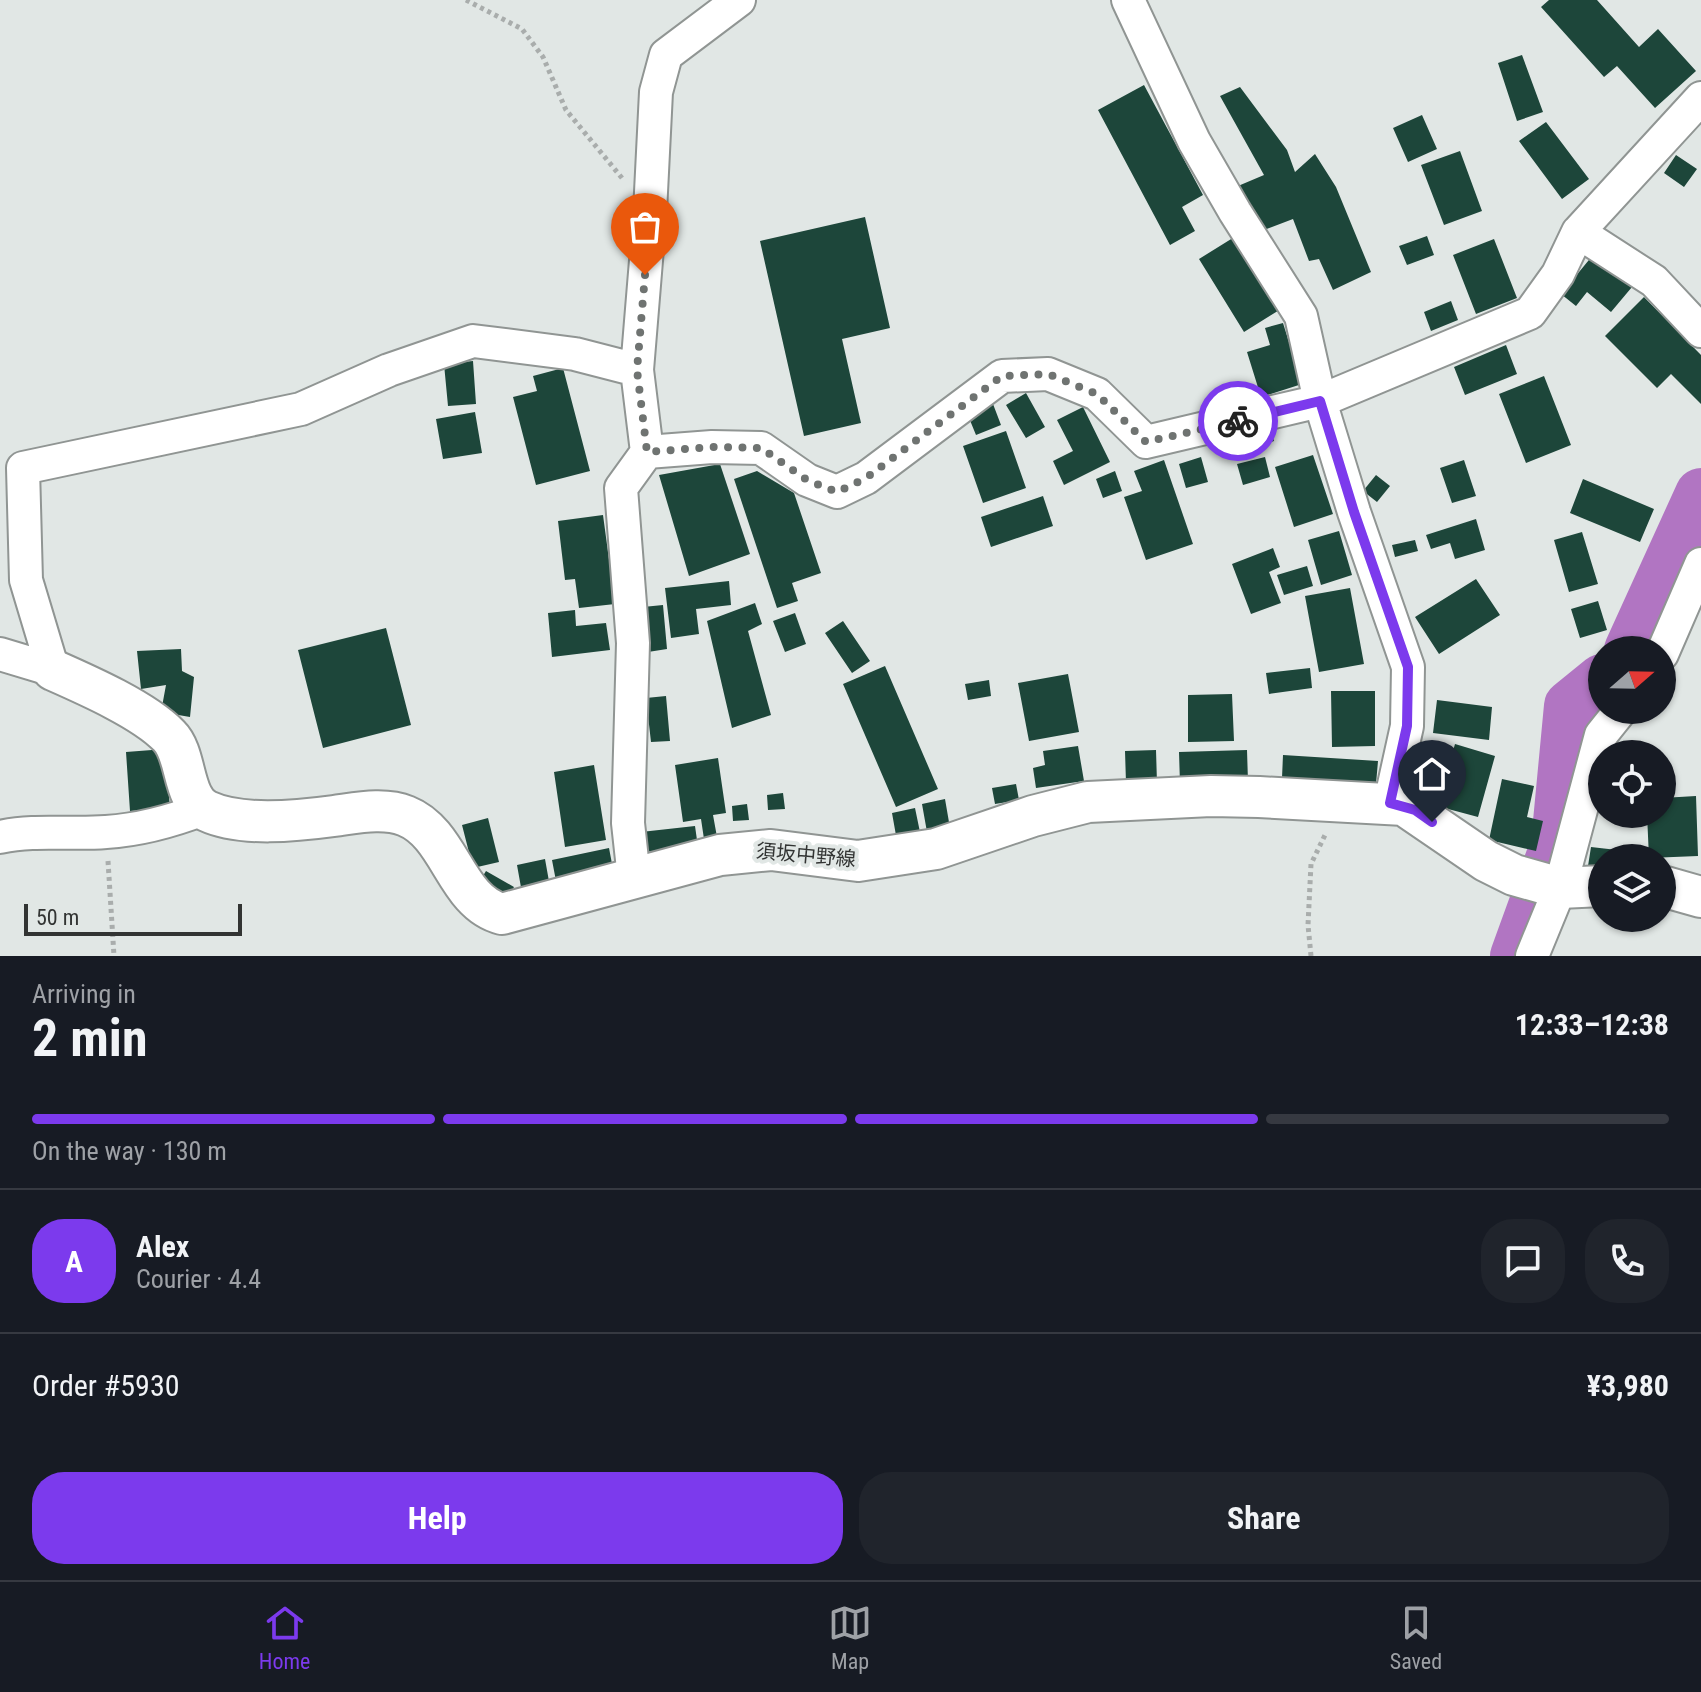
<!DOCTYPE html>
<html lang="en">
<head>
<meta charset="utf-8">
<style>
	body { margin:0; font-family:"Roboto Condensed","Noto Sans JP",sans-serif; background:#20242c; color:#f1f3f6; height:100vh; display:flex; flex-direction:column; font-size:30px; white-space:nowrap }
	* { box-sizing:border-box; margin:0 }
	p { font-size:26px; color:#9ea1a6 }
	.icon { flex:none; width:44px; height:44px; fill:none; stroke:currentColor; stroke-width:2; stroke-linecap:round; stroke-linejoin:round }
	.map { position:relative; height:956px; overflow:hidden }
	.drawer { display:flex; flex-direction:column; background:#171b24; flex:1 }
	.drawer>* { flex:none }
	.needle { width:52px; rotate:70deg }
	.fabs { position:absolute; left:1588px; top:636px; display:grid; gap:16px }
	.fabs a { display:grid; place-items:center; width:88px; height:88px; border-radius:50%; background:#171b24; box-shadow:0 2px 6px #0004; font-size:40px }
	.scale { position:absolute; left:24px; bottom:20px; width:218px; box-sizing:border-box; padding-left:8px; border:4px solid #323433; border-top:0; font-size:22px; line-height:28px; white-space:nowrap; color:#323433; -webkit-text-stroke:6px #e1e7e5; paint-order:stroke }
	.pin { position:absolute; display:grid; place-items:center; width:68px; height:68px; color:#fff; margin:-82px -34px; border-radius:50% 50% 50% 0; rotate:-45deg; box-shadow:0 0 8px #0007 }
	.pin .icon { rotate:45deg }
	.courier { position:absolute; display:grid; place-items:center; width:80px; height:80px; margin:-40px; border:6px solid #7c3aed; border-radius:50%; background:#fff; color:#222; box-shadow:0 2px 10px #0007 }
	.overview em { font-style:normal; font-weight:700 }
	.overview div { display:flex; flex-direction:column-reverse }
	.overview { display:flex; align-items:center; justify-content:space-between; height:136px; padding:0 32px }
	h1 { font-size:52px; font-weight:700; line-height:60px }
	.bar { display:grid; grid-template-columns:repeat(4,1fr); gap:12px 8px; align-content:center; height:96px; padding:0 32px }
	.bar i { height:10px; border-radius:6px; background:#363941 }
	.bar .on { background:#7c3aed }
	.bar p { grid-column:span 4 }
	.line { display:flex; align-items:center; gap:20px; padding:0 32px; border-top:2px solid #363941 }
	.line div { flex:1 }
	.round { display:grid; place-items:center; flex:none; width:84px; height:84px; border-radius:32px; background:#20242c }
	.button { display:flex; gap:16px; margin-top:auto; padding:16px 32px }
	.button a { flex:1; height:92px; border-radius:32px; background:#7c3aed; color:#fff; font-size:32px; font-weight:700; line-height:92px; text-align:center }
	.button a+a { background:#20242c; color:#f1f3f6 }
	.tab-bar { display:flex; justify-content:space-around; align-items:center; height:112px; border-top:2px solid #363941; background:#171b24; font-size:22px; color:#9ea1a6 }
	.tab-bar a { display:grid; justify-items:center; gap:4px }
	.tab-bar .on { color:#7c3aed }
	.map>svg:first-child { display:block }
</style>
</head>
<body>
<div class="map">
<svg width="1701" height="956" viewBox="0 0 1701 956">
	<rect width="100%" height="100%" fill="#e1e7e5"/>
	<g fill="none" stroke-linecap="round" stroke-linejoin="round">
		<path stroke="#b175c2" stroke-width="52" d="M1630,650L1701,494
			M1516,956L1557,843L1570,706L1602,680"/>
	</g>
	<path fill="#1d463a" d="M1549,0H1597L1639,47L1658,29L1696,71L1655,108L1617,66L1604,77L1541,7Z
		M1522,55L1543,112L1517,121L1498,63Z
		M1144,85L1203,195L1182,207L1195,231L1170,245L1098,110Z
		M1240,87L1287,150L1295,172L1315,154L1336,187L1371,272L1333,290L1319,259L1309,261L1293,219L1261,231L1238,186L1264,175L1220,96Z
		M1422,115L1437,149L1408,162L1393,128Z
		M1546,122L1589,179L1562,199L1519,141Z
		M1460,151L1482,211L1444,225L1421,165Z
		M1676,155L1697,169L1684,187L1664,173Z
		M865,217L890,328L842,339L861,423L804,436L760,241Z
		M1236,236L1281,309L1244,332L1199,259Z
		M1427,236L1434,255L1407,265L1399,246Z
		M1494,239L1517,298L1476,314L1453,255Z
		M1593,255L1632,287L1611,312L1587,292L1576,306L1561,294Z
		M1644,297L1701,355V404L1671,374L1657,388L1605,336Z
		M1451,301L1458,320L1431,331L1424,312Z
		M1283,323L1302,384L1261,397L1247,352L1270,345L1265,328Z
		M1506,345L1517,374L1465,395L1454,367Z
		M473,361L476,404L448,406L444,364Z
		M563,368L590,471L536,485L513,397L537,391L533,376Z
		M1544,376L1571,445L1526,463L1499,394Z
		M1026,393L1045,427L1026,438L1006,405Z
		M993,404L1001,425L976,435L967,413Z
		M1083,407L1110,462L1064,485L1053,461L1073,451L1057,420Z
		M475,412L482,453L443,459L436,419Z
		M1269,426L1274,441L1236,452L1232,437Z
		M1006,431L1026,488L983,503L963,446Z
		M1313,455L1333,514L1294,527L1275,467Z
		M1201,457L1208,482L1186,488L1179,464Z
		M1265,457L1270,477L1243,485L1237,464Z
		M1164,460L1193,544L1146,560L1124,497L1142,491L1134,471Z
		M1464,460L1476,496L1452,503L1440,468Z
		M720,464L750,554L689,576L659,475Z
		M757,471L794,493L821,573L792,583L798,601L777,608L734,479Z
		M1115,471L1122,491L1103,498L1096,479Z
		M1376,475L1390,486L1377,502L1363,491Z
		M1583,479L1654,509L1640,542L1570,513Z
		M1043,496L1053,526L991,547L981,517Z
		M603,515L615,604L579,608L575,579L565,580L558,521Z
		M1476,519L1485,550L1455,559L1450,543L1431,549L1426,535Z
		M1339,531L1352,575L1321,585L1308,540Z
		M1582,532L1598,584L1569,592L1554,540Z
		M1415,540L1418,551L1395,557L1392,545Z
		M1273,548L1280,567L1269,572L1281,603L1251,614L1232,564Z
		M1307,566L1313,586L1284,595L1277,575Z
		M1476,579L1500,615L1439,654L1415,617Z
		M729,581L731,605L696,609L699,634L671,638L665,588Z
		M1350,588L1364,664L1319,672L1305,596Z
		M1598,601L1607,630L1580,638L1571,609Z
		M755,603L762,624L748,631L771,715L732,728L707,621Z
		M663,605L667,649L648,652L643,607Z
		M575,610L576,626L606,623L610,650L552,657L548,613Z
		M795,613L806,644L785,652L773,621Z
		M843,621L870,661L852,673L825,633Z
		M386,628L411,725L323,748L298,650Z
		M181,649L182,671L194,677L190,717L161,712L166,685L141,689L137,651Z
		M885,666L938,789L896,807L843,684Z
		M1310,668L1312,688L1269,694L1266,673Z
		M1068,674L1079,732L1029,741L1018,683Z
		M989,680L991,696L968,700L965,684Z
		M1331,691H1375V746L1332,747Z
		M1232,694L1234,741L1188,742V695Z
		M666,696L670,741L651,742L646,698Z
		M1437,700L1492,707L1489,740L1433,733Z
		M1455,744L1495,756L1478,817L1437,806Z
		M1078,746L1084,781L1036,788L1033,768L1045,765L1043,751Z
		M165,749L170,808L130,811L126,752Z
		M1156,750L1157,783H1126L1125,751Z
		M1247,750L1248,782L1180,784L1179,752Z
		M1283,755L1378,761L1376,784L1282,778Z
		M718,758L726,813L713,815L717,837L704,839L701,819L683,822L675,765Z
		M594,765L606,840L565,847L554,772Z
		M1502,779L1534,786L1527,817L1543,821L1536,851L1489,840Z
		M1016,784L1019,800L995,804L992,788Z
		M783,793L785,809L768,810L767,795Z
		M1696,796L1698,856L1649,858L1647,814H1662V798Z
		M945,799L950,828L927,832L922,804Z
		M747,804L749,820L733,821L732,806Z
		M915,808L921,837L897,841L892,813Z
		M488,818L499,862L473,868L462,825Z
		M695,826L698,847L643,852L641,832Z
		M1591,847L1617,850L1616,858H1602V867L1588,866Z
		M609,848L613,869L556,881L552,860Z
		M545,859L550,887L522,893L517,865Z
		M486,871L514,887L509,896L481,879Z"/>
	<g fill="none" stroke-linecap="round" stroke-linejoin="round">
		<g stroke="#909593" stroke-width="36">
			<path id="minor" d="M1128,0L1194,141L1235,212L1301,316L1320,401L1354,512L1408,667L1407,726L1390,803
				M1578,232L1654,281L1701,331
				M647,452L712,447L761,448L807,480L837,492L866,478L1002,376L1048,374L1097,394L1146,442L1320,401L1530,313L1558,274L1578,232L1701,98
				M0,654L53,670
				M1662,654L1701,564
				M53,670L26,580L23,468L301,409L389,370L473,341L575,354L637,370
				M0,837C35,829 70,835 106,832C139,830 172,821 203,809
				M634,878L628,823L633,643L621,488L647,452L637,370L650,212L656,92L666,55L739,0
				M1532,956L1560,888L1601,735L1621,710"/>
		</g>
		<g stroke="#909593" stroke-width="44">
			<path id="major" d="M53,670C87,685 144,710 169,736C188,755 181,799 207,811C241,827 297,821 334,816C357,813 384,807 406,816C451,834 455,902 502,914L720,855L771,850L858,861L936,849L1033,816L1088,802L1211,796L1259,797L1404,805L1486,861L1514,875L1560,888L1602,886
				M1662,886L1701,897"/>
		</g>
		<path stroke="#a9adac" stroke-width="5" stroke-dasharray="4 4" stroke-linecap="butt" d="M466,0L522,29L543,57L566,110L622,178
			M108,861L114,956
			M1311,956L1308,925L1311,864L1326,833"/>
		<use href="#minor" stroke="#fff" stroke-width="32"/>
		<use href="#major" stroke="#fff" stroke-width="40"/>
	</g>
	<g fill="none" stroke-linecap="round" stroke-linejoin="round">
		<path stroke="#6f7371" stroke-width="8" stroke-dasharray="0 14.4" d="M645,275L637,370L647,452L712,447L761,448L807,480L837,492L866,478L1002,376L1048,374L1097,394L1146,442L1238,421"/>
		<path stroke="#7c3aed" stroke-width="10" d="M1238,421L1320,401L1354,512L1408,667L1407,726L1390,803L1415,810L1432,822"/>
	</g>
	<g text-anchor="middle" stroke-width="8" stroke-linejoin="round" paint-order="stroke">
		<g font-size="20" fill="#323433" stroke="#e1e7e5">
			<text transform="translate(806 855) rotate(5)" y="7">須坂中野線</text>
		</g>
	</g>
</svg>
<div class="fabs">
<a><svg class="needle" viewBox="-14 -14 28 28"><path d="M0-13l5 13h-10z" fill="#e53935"/><path d="M0 13l5-13h-10z" fill="#9ea1a6"/></svg></a>
<a><svg class="icon" aria-label="locate" viewBox="0 0 24 24"><circle cx="12" cy="12" r="6"/><path d="M12 2v4M12 18v4M2 12h4M18 12h4"/></svg></a>
<a><svg class="icon" aria-label="layers" viewBox="0 0 24 24"><path d="M12 4l9 5-9 5-9-5zM3 14l9 5 9-5"/></svg></a>
</div>
<div class="scale">50 m</div>
<div class="pin" style="left:645px;top:275px;background:#ea580c"><svg class="icon" aria-label="bag" viewBox="0 0 24 24"><path d="M5 8h14l-1 12H6zM9 8a3 3 0 0 1 6 0"/></svg></div>
<div class="pin" style="left:1432px;top:822px;background:#1f2937"><svg class="icon" aria-label="home" viewBox="0 0 24 24"><path d="M3 11l9-7 9 7M6 9v11h12V9"/></svg></div>
<div class="courier" style="left:1238px;top:421px"><svg class="icon" aria-label="bike" viewBox="0 0 24 24"><circle cx="6" cy="16" r="4"/><circle cx="18" cy="16" r="4"/><path d="M6 16l4-8h5l3 8M10 8l3 8H6M13 5h3"/></svg></div>
</div>
<section class="drawer">
<div class="overview"><div><h1>2 min</h1><p>Arriving in</p></div><em>12:33–12:38</em></div>
<div class="bar"><i class="on"></i><i class="on"></i><i class="on"></i><i></i><p>On the way · 130 m</p></div>
<div class="line" style="height:144px"><b class="round" style="background:#7c3aed;color:#fff">A</b><div><b>Alex</b><p>Courier · 4.4</p></div><a class="round"><svg class="icon" aria-label="chat" viewBox="0 0 24 24"><path d="M4 5h16v11H9l-5 4z"/></svg></a><a class="round"><svg class="icon" aria-label="phone" viewBox="0 0 24 24"><path d="M5 4h4l2 5-3 2q2 4 5 5l2-3 5 2v4C11 20 4 13 5 4z"/></svg></a></div>
<div class="line" style="height:104px"><div>Order #5930</div><b>¥3,980</b></div>
<div class="button"><a>Help</a><a>Share</a></div>
</section>
<nav class="tab-bar">
<a class="on"><svg class="icon" aria-label="home" viewBox="0 0 24 24"><path d="M3 11l9-7 9 7M6 9v11h12V9"/></svg>Home</a>
<a><svg class="icon" aria-label="map" viewBox="0 0 24 24"><path d="M3 6l6-2 6 2 6-2v14l-6 2-6-2-6 2zM9 4v14M15 6v14"/></svg>Map</a>
<a><svg class="icon" aria-label="saved" viewBox="0 0 24 24"><path d="M7 4h10v16l-5-4-5 4z"/></svg>Saved</a>
</nav>
</body>
</html>
